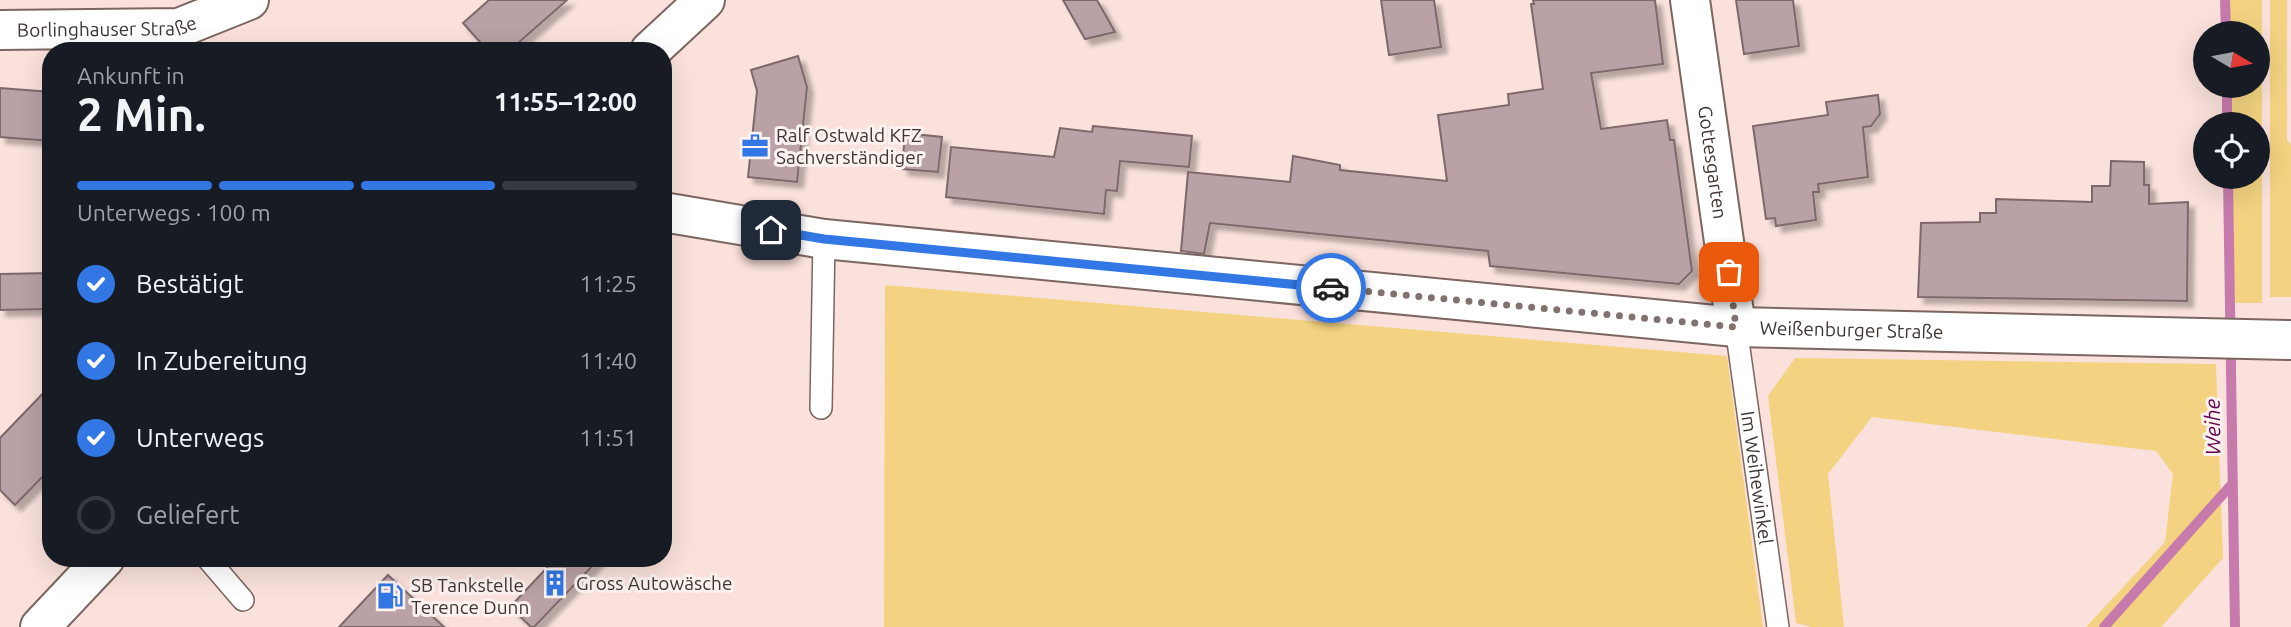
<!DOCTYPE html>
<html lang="de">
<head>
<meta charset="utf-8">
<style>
	body { margin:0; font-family:Ubuntu,sans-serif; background:#20242c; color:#f1f3f6; height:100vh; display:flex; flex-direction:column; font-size:26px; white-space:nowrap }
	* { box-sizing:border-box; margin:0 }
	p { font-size:23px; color:#9ea1a6 }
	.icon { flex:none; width:38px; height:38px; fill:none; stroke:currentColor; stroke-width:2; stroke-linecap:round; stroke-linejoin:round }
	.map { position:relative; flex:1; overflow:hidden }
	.panel { position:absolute; left:42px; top:42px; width:630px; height:525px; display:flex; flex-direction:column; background:#171b24; border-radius:28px; box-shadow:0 7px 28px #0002 }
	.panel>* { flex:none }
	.needle { width:46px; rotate:100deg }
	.tools { position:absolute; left:2193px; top:21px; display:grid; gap:14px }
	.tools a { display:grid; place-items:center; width:77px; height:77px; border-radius:50%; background:#171b24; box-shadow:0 7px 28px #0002; font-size:35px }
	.pin { position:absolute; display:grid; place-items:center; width:60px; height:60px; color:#fff; margin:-30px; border-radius:14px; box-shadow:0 4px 10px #0006 }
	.courier { position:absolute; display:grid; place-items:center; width:70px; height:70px; margin:-35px; border:5px solid #3277e4; border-radius:50%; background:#fff; color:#222; box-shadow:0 2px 9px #0007 }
	.headline em { font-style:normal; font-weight:700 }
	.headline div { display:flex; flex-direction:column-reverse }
	.headline { display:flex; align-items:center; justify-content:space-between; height:119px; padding:0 35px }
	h1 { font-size:46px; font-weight:700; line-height:52px }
	.bar { display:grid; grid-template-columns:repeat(4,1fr); gap:10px 7px; align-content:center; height:84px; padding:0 35px }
	.bar i { height:9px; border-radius:5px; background:#363941 }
	.bar .selected { background:#3277e4 }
	.bar p { grid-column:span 4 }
	ol { padding:0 35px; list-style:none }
	li { display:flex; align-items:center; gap:21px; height:77px }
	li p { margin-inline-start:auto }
	li .icon { padding:7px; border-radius:50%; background:#3277e4; color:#fff; stroke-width:4 }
	li:last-child { color:#9ea1a6 }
	li i { width:38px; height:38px; border:4px solid #363941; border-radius:50% }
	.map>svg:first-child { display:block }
</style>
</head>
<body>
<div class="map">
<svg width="2291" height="627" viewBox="0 0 2291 627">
	<defs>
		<filter id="shadow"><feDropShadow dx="6" dy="6" stdDeviation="2" flood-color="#0004"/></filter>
	</defs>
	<rect width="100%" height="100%" fill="#fae1db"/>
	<path fill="#f3d381" d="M2230,0H2262V303H2235L2232,177H2258V124H2232L2231,86H2258V33H2230Z
		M2270,0H2287V140L2291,145V297H2270Z
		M885,285L1727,356L1763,627H884Z
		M1795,358L2216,364L2223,558L2161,627H2086L2165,542L2173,474L2156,451L1872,417L1828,474L1844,627H1812L1796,623L1768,396Z"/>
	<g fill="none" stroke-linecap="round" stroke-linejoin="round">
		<path stroke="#c77bad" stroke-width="10" d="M2225,0L2226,33
			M2227,86V124
			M2228,177L2235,627
			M2104,627L2233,483"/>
	</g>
	<path fill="#b9a1a5" stroke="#7e686b" stroke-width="2" filter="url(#shadow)" d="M489,0H567L509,51H488L463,23Z
		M1063,0H1097L1115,32L1085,39Z
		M1381,0H1434L1441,47L1389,55Z
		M1533,0H1655L1663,64L1591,73L1601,129L1667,120L1670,140H1674L1692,271L1679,284L1490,266L1488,251L1210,223L1204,254L1181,251L1188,172L1290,182L1293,156L1340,165V170L1447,181L1438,115L1509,105L1508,94L1543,89L1531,4H1534Z
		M1736,0H1793L1799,46L1744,54Z
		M798,56L807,87L797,182L748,177L757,91L751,70Z
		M0,88L51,92V141L0,137Z
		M1878,95L1880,114L1871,126L1863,127L1868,177L1818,184L1819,192H1813L1816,220L1776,226L1775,218L1766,219L1753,126L1828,115L1826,102Z
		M1093,126L1192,136L1189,167L1120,161L1117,191L1106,190L1104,214L946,197L951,147L1054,157L1060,128L1092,132Z
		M905,133L942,137L938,172L902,169Z
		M2111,161L2144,162V185H2149V204L2188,202L2187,301L1918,297L1921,223L1980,222V213H1996V199L2092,202V186H2110Z
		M51,273V309L0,310V274Z
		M51,385V468L15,505L0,490V438Z
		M556,558H600L534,627H531L510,607Z
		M388,575L444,627H339Z"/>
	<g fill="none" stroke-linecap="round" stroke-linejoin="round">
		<g stroke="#7b6661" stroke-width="24">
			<g id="service">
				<path id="s1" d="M1736,327L1778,627"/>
				<path d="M821,408L824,239"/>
				<path d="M207,558L243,600"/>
			</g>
		</g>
		<g stroke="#7b6661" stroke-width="42">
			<g id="minor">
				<path id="s2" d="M1690,0L1736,327"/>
				<path id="s3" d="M0,30L179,28L249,0"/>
				<path id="s4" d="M663,212L824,239L1736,327L2291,340"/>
			</g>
		</g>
		<g stroke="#7b6661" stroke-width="42">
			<path id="tertiary" d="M650,51L705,0
				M40,627L105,558"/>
		</g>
		<use href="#service" stroke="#fff" stroke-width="21"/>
		<use href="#minor" stroke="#fff" stroke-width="38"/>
		<use href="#tertiary" stroke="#fff" stroke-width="38"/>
	</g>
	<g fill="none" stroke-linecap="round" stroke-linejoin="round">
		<path stroke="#81726e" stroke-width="7" stroke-dasharray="0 12.6" d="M1331,288L1736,327L1729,272"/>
		<path stroke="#3277e4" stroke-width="9" d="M771,230L824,239L1331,288"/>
	</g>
	<defs>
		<g id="office-bare" transform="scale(2.1)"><path d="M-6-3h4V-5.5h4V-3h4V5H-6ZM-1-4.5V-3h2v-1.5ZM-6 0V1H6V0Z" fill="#3277e4" stroke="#fcf2ef" stroke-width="2.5" paint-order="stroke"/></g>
		<g id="building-bare" transform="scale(2.1)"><path d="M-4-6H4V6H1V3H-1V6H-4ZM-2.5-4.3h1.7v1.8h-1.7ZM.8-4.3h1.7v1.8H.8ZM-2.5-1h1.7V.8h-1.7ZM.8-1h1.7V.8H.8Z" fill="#3277e4" stroke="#fcf2ef" stroke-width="2.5" paint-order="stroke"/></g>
		<g id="fuel-bare" transform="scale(2.1)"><path d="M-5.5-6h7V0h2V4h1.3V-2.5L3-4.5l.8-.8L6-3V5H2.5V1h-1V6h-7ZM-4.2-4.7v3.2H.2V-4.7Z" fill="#3277e4" stroke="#fcf2ef" stroke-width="2.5" paint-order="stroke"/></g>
	</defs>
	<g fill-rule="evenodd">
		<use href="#office-bare" x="755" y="146"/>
		<use href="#building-bare" x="555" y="583"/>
		<use href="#fuel-bare" x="390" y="596"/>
	</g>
	<g text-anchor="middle" stroke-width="6" stroke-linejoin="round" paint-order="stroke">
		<g font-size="19" fill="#403734" stroke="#fcf2ef">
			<text dy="7" stroke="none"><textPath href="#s3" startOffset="107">Borlinghauser Straße</textPath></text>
			<text dy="7" stroke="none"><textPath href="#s2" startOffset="164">Gottesgarten</textPath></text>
			<text dy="7" stroke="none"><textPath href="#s4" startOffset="1195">Weißenburger Straße</textPath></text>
			<text dy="7" stroke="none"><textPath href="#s1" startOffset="152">Im Weihewinkel</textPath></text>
		</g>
		<g font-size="19" fill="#403734" stroke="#fcf2ef" text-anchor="start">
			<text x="776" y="142">Ralf Ostwald KFZ<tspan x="776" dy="22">Sachverständiger</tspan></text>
			<text x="576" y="590">Gross Autowäsche</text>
			<text x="411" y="592">SB Tankstelle<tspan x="411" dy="22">Terence Dunn</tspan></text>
		</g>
		<g font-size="21" font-style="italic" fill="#63044e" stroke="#fcf2ef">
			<text transform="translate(2213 427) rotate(-91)" y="7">Weihe</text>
		</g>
	</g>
</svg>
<div class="tools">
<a><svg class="needle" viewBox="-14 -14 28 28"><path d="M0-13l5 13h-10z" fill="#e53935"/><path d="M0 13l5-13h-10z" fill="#9ea1a6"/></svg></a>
<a><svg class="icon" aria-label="locate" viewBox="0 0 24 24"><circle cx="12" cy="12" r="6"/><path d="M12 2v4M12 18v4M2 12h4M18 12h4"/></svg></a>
</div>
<div class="pin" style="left:1729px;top:272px;background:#ea580c"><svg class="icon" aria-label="bag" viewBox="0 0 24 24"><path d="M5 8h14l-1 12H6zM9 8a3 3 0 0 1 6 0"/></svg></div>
<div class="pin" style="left:771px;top:230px;background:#1f2937"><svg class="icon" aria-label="home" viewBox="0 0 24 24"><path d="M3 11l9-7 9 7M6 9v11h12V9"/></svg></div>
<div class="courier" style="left:1331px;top:288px"><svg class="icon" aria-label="car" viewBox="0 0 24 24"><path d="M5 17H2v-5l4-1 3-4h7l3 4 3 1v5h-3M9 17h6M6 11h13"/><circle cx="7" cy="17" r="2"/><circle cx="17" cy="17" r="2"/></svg></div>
<section class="panel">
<div class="headline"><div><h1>2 Min.</h1><p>Ankunft in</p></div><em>11:55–12:00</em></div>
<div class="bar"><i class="selected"></i><i class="selected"></i><i class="selected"></i><i></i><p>Unterwegs · 100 m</p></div>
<ol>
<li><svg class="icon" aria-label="check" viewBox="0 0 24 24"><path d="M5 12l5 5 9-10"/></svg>Bestätigt<p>11:25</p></li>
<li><svg class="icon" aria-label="check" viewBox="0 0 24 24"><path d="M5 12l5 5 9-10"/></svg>In Zubereitung<p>11:40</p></li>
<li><svg class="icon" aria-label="check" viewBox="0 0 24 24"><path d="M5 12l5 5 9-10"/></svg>Unterwegs<p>11:51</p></li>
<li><i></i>Geliefert</li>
</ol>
</section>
</div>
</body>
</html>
